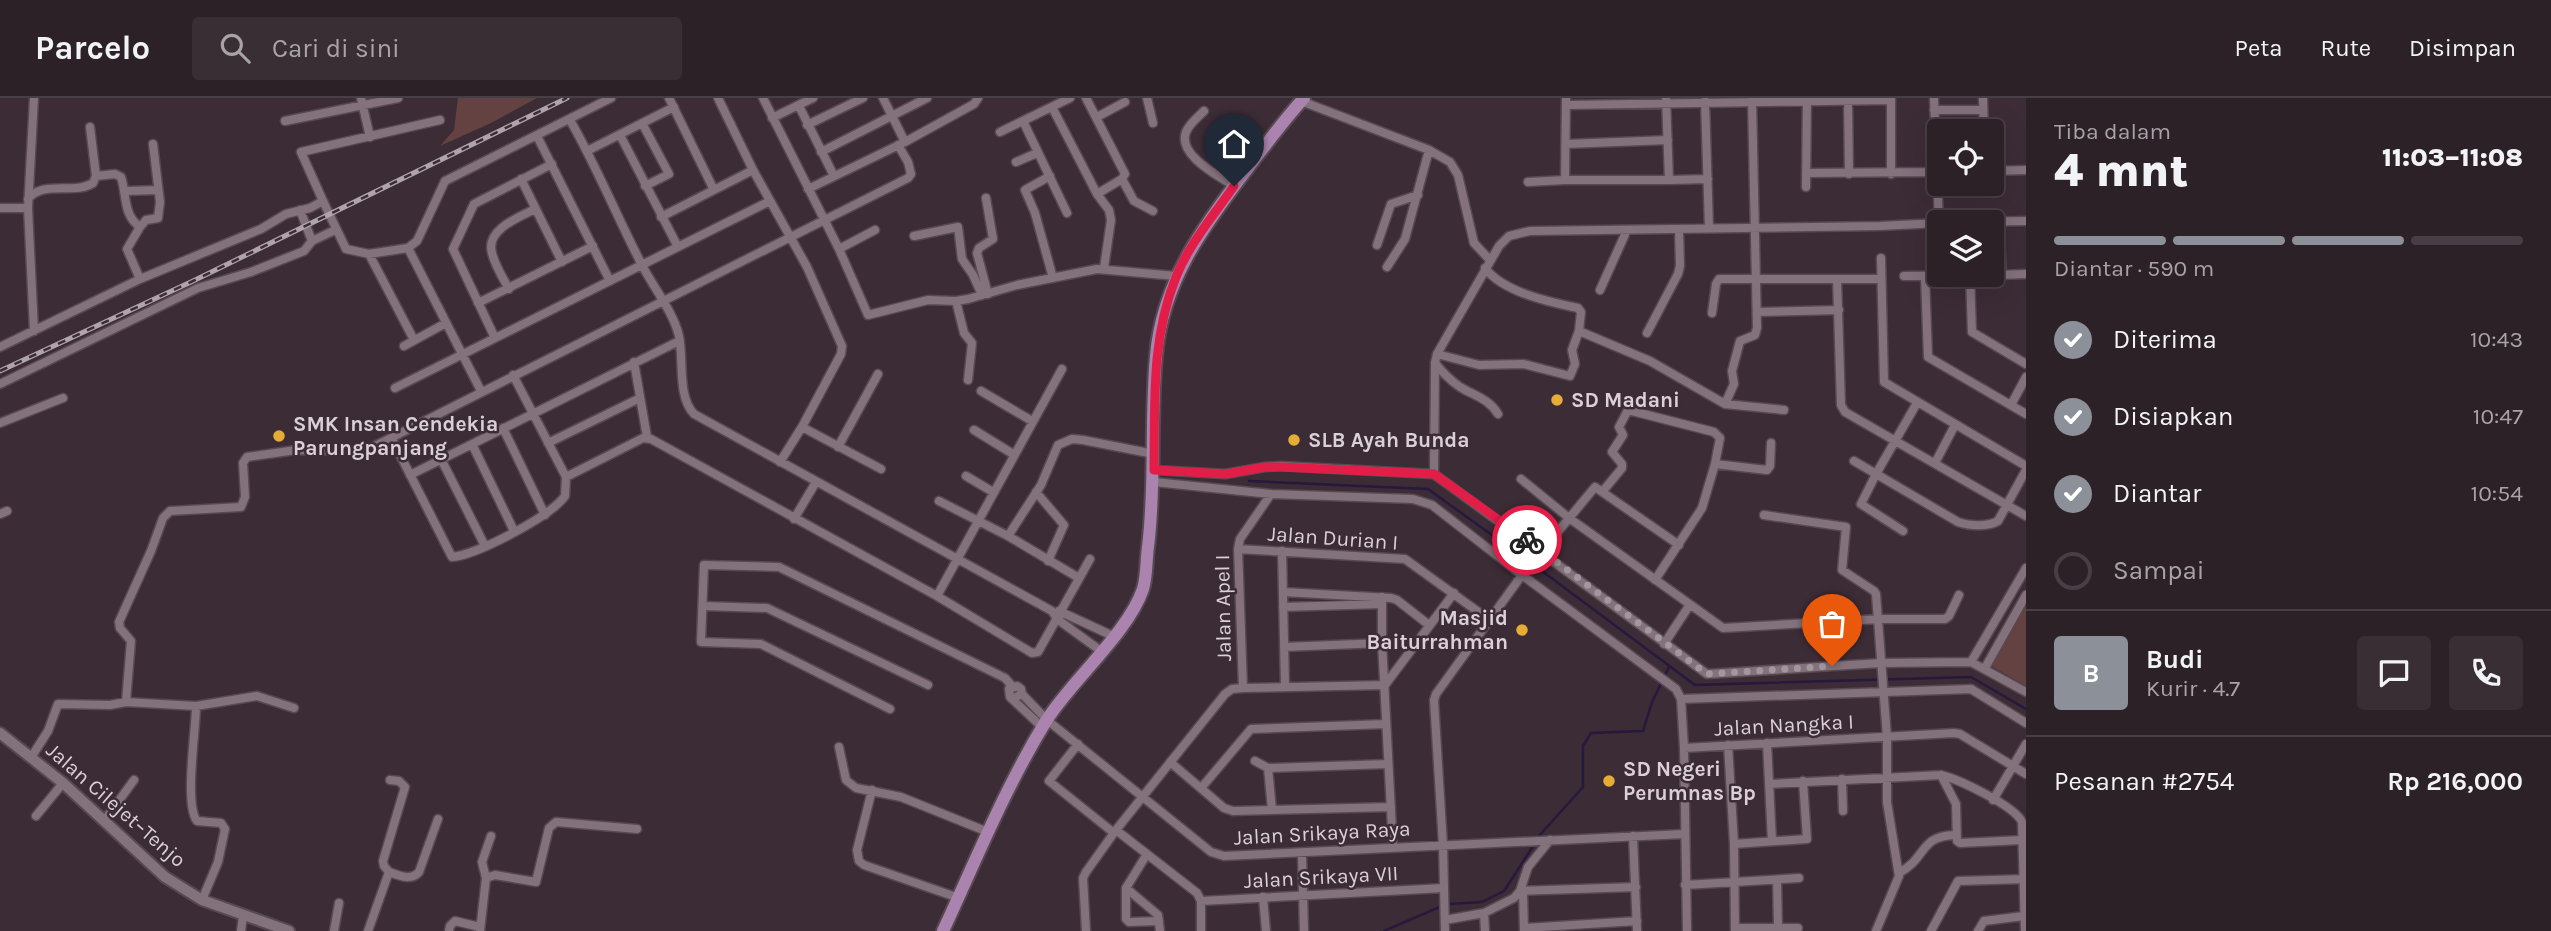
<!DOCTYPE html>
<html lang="id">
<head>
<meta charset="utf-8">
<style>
	body { margin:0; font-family:Karla,sans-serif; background:#392e34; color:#f1f3f6; height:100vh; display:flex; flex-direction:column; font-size:26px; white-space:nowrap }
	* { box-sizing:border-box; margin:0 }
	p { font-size:23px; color:#a7a3a8 }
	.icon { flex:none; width:38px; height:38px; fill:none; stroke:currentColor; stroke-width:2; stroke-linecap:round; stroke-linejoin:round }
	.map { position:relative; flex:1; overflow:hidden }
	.sheet { display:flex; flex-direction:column; background:#2d2128; width:525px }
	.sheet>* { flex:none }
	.buttons { position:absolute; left:1927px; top:21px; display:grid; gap:14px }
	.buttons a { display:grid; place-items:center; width:77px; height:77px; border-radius:7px; background:#2d2128; box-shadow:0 7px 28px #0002,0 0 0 2px #483e45; font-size:35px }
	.pin { position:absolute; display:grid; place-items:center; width:60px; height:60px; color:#fff; margin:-72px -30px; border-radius:50% 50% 50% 0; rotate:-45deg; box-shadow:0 0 7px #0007 }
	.pin .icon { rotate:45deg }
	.courier { position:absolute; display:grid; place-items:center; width:70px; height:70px; margin:-35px; border:5px solid #e11d48; border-radius:50%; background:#fff; color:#222; box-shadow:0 2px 9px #0007 }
	.headline em { font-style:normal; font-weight:800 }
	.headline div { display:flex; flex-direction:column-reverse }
	.headline { display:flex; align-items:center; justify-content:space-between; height:119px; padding:0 28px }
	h1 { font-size:46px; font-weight:800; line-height:52px }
	.bar { display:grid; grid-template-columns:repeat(4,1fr); gap:10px 7px; align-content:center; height:84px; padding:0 28px }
	.bar i { height:9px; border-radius:5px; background:#483e45 }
	.bar .current { background:#8c9099 }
	.bar p { grid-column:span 4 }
	.line { display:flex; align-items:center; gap:18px; padding:0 28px; border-top:2px solid #483e45 }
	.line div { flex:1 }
	.round { display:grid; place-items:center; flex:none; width:74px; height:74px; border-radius:7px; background:#392e34 }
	ol { padding:0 28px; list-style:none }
	li { display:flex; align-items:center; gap:21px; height:77px }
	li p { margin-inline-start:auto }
	li .icon { padding:7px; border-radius:50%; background:#8c9099; color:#fff; stroke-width:4 }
	li:last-child { color:#a7a3a8 }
	li i { width:38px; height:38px; border:4px solid #483e45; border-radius:50% }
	header { display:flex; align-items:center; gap:42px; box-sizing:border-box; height:98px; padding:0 35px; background:#2d2128; border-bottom:2px solid #483e45 }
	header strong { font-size:33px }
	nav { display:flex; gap:38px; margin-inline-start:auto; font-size:24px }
	.search { width:490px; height:63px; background:#392e34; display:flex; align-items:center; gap:18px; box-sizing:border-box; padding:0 24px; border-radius:7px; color:#a7a3a8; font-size:26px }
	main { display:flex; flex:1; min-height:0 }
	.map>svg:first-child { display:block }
</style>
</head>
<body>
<header>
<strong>Parcelo</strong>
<div class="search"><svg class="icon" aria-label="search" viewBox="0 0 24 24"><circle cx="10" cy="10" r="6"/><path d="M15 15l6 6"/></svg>Cari di sini</div>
<nav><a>Peta</a><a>Rute</a><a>Disimpan</a></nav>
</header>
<main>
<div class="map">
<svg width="2026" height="833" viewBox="0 0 2026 833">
	<rect width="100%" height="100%" fill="#3c2c36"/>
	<path fill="#644241" d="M458,0H537L491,25L440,48L454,32Z
		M2026,505V588L1991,568Z"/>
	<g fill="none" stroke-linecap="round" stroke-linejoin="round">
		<path stroke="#27183d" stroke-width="2.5" d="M1249,383L1428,391L1542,473L1695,587L1971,579L2026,611
			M1538,739L1583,689V648L1591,635L1643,633L1652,604L1669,569
			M1448,806L1482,804L1504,793L1535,745
			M1384,833L1442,808"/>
		<g stroke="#564951" stroke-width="11">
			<path id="street" d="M361,0L370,39
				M669,0L714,92
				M718,0L753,72L807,169L842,248L841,256L802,329L780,364
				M763,0L839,151L868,217L928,202L956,203L968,201L1017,187L1097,171L1176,178
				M883,0L905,44
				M1086,0L1125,76L1122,81L1097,96
				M1147,0L1153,25
				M1566,0L1565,82H1669
				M1666,0L1669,82L1708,81
				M1934,0L1939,124
				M1983,0L1984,33
				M1301,3L1429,52L1450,64L1458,77L1474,145L1490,162
				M1705,3L1709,130
				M1848,3L1849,76
				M1567,7L1891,2
				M799,8L834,78
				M1052,9L1097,96L1109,112L1111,122L1104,170
				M1934,12H1983
				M1204,13C1198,19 1189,26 1186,34C1177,57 1219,78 1234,88
				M1097,19L1125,4
				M772,20L813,0
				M570,22C597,69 617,119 642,167C653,189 673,213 679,238C684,262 677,298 694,316L1052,513L1057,521L1101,553
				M285,23L398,0
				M1023,23L1067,115
				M642,25L669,76L645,88
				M807,27L863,0
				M1000,34L1070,0
				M620,37L678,149
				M537,38L610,183
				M1566,46L1668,42
				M587,53L674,9
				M821,54L927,0
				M1016,64L1037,55
				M1992,73L2026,72
				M1806,75L1939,74
				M1891,76V0
				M96,78L115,76L121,79C127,98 123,117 140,129L146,122L158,120L160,104L153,46
				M1050,78L1025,92L1035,115L1053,180
				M521,81L562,164
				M1122,81L1134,103L1153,113
				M1528,84L1565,82
				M1806,89L1807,0
				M808,91L905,44L974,6L978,0
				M125,93L158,92
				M986,100L993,141L979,150L977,155L988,196
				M28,101C43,82 74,97 93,85L96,78L90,29
				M323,103L301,54L440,22
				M0,110H28
				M661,119L753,72
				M1968,124L2026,123
				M1999,124L2002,177
				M914,138L958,129L962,161L973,177L982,197
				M312,143L335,132
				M1377,147L1391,106L1418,97
				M408,150L481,293
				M839,151L875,132
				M369,156L414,242
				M1881,160L1884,284L2026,368
				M1387,169L1405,141L1429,52
				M1485,170C1503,194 1549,204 1578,210L1581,214L1579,233L1650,263L1725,306L1784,312
				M1970,177L1972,234L2026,266
				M1998,177L2026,176
				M1904,178L1991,177
				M1925,178L1928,259L2026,316
				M140,181L127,151L140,129
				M1881,181H1837L1841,307L1845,314L2026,418
				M509,191C503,180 495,168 492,155C485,132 519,119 535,111
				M1600,192L1627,132
				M956,203L964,235L972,245L968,282
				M478,205L593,148
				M1758,214L1839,212
				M1712,215L1716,186L1719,181H1837
				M34,233L28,110L34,0
				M1647,235L1678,176L1680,168L1679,131
				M495,240L453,151L474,106L552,66
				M404,248L446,225
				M0,249L140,181L261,131L286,116L310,110L323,103L346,151L369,156L408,150L417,143L445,83L611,0
				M1437,256L1479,267L1524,266L1570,278L1575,266L1572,252L1579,233
				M634,264L647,339
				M1435,265C1442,274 1450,282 1460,289C1475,298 1489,301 1498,316
				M0,286L198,190L251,174L304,153L312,143L300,112
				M395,290L770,103
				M981,293L1032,323
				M1725,306L1734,286L1732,273L1740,243L1755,237L1757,230L1752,1
				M2011,307L2026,279
				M0,325L63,300
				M802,329L881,371
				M503,330L545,417
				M974,332L1013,356
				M392,341L452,459C477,457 551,418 565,398L566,379L513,277
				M548,345L640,300
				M472,346L514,433
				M838,349L878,276
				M441,361L485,448
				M1854,363L1958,424C1969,428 1988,429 1998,423L2026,372
				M1935,365L1955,327
				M1154,372L1225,376L1265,369L1280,368L1434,376L1707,576L1881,565L1971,564L2026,594
				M1434,376L1435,265L1437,256L1499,148L1509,138L1530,133L1880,128L1939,125
				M410,377L679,243
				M966,378L993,394
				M566,379L643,340L651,341L937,498L1032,555L1038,554L1090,461
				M1521,381L1569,420L1723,530L1879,521H1945L1949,518L1959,497
				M1154,384L1271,396L1413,401L1432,407L1522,477L1676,591L1681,601L1684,650L1687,833
				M1603,393L1622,370V366L1612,354L1623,337L1619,329L1628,312L1714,334L1720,340L1715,366
				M1036,394L1064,427L1048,463
				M939,403L1008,438L1079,480
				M0,416L7,413
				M1764,417L1846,429L1842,472L1874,493L1876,496L1887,639V704L1899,778L1876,833
				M794,421L816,384
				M1903,433L1861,406L1876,376L1917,305
				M1008,438L1041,387L1058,347L1072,341L1083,342L1154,356
				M1238,451L1405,461L1491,523
				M1282,453L1285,588
				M1655,482L1702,410L1715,366L1767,372L1770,368L1771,345
				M1283,494L1391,500L1397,502L1429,527
				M937,498L1062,271
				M1382,499V545L1393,750
				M703,508L767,510L928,587
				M1283,509L1382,506
				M1059,513L1113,538
				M1664,546L1689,508
				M1284,549L1382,545
				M1971,564L2026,470
				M1985,570L2026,497
				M1243,590L1238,451L1240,441L1271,396
				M1022,596L1047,622L1211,754L1224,758L1684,736
				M1014,600L1022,596L1021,591L1017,588L1009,591L1010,599L1043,630
				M1681,601L1971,591L2026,625
				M126,604L131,543L120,530L119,524L151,453L163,420L170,413L241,409L245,399L243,365L247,359L296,352L365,353L908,80L911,76L908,64L898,47
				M196,608C196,632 184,706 197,723L221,725L225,731L218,764L202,802
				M890,611L761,546L701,544L704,467L779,469L1005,580L1012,588
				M1767,645L1772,743
				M1078,646L1049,683L1114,735
				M1728,647L1734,746L1735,833
				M839,649L846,682L856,690L901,699L988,734
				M1684,650L1954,635L1960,636L2026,676
				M32,658L48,633L58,606L110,607L126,604L196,608L257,598L294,610
				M1255,663L1268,670L1272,712
				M1170,664L1224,710L1233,713L1391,709
				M1268,670L1388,666
				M1941,677L1956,706L1957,743L1960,745L2022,742
				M1842,681L1843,713
				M1769,686L1941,677C1958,681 2015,708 2022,724L2025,833
				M1202,689L1251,631L1386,626
				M872,692L857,752L859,763L864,767L959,800
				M1993,702L2026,646
				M36,718L63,685
				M104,723L134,682
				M1116,732L1197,795L1201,803V833
				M1633,738L1637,833
				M1734,746L1807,741L1803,683
				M1302,755L1304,833
				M1147,756L1126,790V821L1129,824L1159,823
				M389,774L384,768L383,763L405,689L399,683L390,682
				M1899,775C1927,760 1919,738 1955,737
				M486,780L482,764L491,738
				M1777,782L1778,829
				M1685,787L1799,780
				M1126,790L1158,817L1160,833
				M1520,793L1636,789
				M1523,793L1524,833
				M1263,799L1266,833
				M1201,803L1444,790
				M1484,815L1485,833
				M1445,822L1484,815L1514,800L1520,793L1528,769L1550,742
				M1524,830L1637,823
				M1735,830H1798
				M241,833L243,818
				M334,833L339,805
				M368,833L389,774C400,778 411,783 419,774L438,721
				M449,833L450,828L455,823L480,829
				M480,833L486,780L495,777L536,784L549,730L556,724L637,731
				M1086,833L1083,780L1086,774L1116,732L1225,596L1232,591L1243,590L1385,587L1454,495
				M1445,833L1443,747L1434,602L1436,596L1522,477L1595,389L1679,447
				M1931,833L1958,783L2026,781
				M1978,833L1984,823L2024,818"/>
		</g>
		<g stroke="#564951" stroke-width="14">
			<path id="secondary" d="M0,635L63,685L165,779L202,802L289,833"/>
		</g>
		<g stroke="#564951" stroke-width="16">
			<path id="primary" d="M943,833C976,762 1005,690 1046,623C1072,582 1128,535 1143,491C1147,478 1146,463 1148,449C1156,385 1150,322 1156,258C1162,184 1204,127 1248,70C1266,46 1284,22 1304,0"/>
		</g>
		<use href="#street" stroke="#83717c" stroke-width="8"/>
		<use href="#secondary" stroke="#83717c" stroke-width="10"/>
		<use href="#primary" stroke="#aa84ae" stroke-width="12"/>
		<g stroke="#afa4ab" stroke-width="5">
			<path id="rail" d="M0,273L193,183L567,0"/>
		</g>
		<use href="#rail" stroke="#3c2c36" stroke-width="2.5" stroke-dasharray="8" stroke-linecap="butt"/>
	</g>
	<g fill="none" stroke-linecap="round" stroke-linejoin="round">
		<path stroke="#a3979e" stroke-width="7" stroke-dasharray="0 12.6" d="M1527,442L1707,576L1832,568"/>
		<path stroke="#e11d48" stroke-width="9" d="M1234,88C1214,117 1189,146 1176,179C1151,241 1155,306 1154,372L1226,376L1265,369H1280L1434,376L1527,442"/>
	</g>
	<g fill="#e6ad36" stroke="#3c2c36" stroke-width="2.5">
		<circle cx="1557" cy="302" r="7"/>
		<circle cx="279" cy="338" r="7"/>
		<circle cx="1294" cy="342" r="7"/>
		<circle cx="1522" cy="532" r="7"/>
		<circle cx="1609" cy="683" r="7"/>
	</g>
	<g text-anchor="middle" stroke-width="5" stroke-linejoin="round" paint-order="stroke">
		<g font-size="21" font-weight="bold" fill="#dad0d6" stroke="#3c2c36" text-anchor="start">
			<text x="1571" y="309">SD Madani</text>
			<text x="293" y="333">SMK Insan Cendekia<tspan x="293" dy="24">Parungpanjang</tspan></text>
			<text x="1308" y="349">SLB Ayah Bunda</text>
			<text x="1508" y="527" text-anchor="end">Masjid<tspan x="1508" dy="24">Baiturrahman</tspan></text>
			<text x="1623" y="678">SD Negeri<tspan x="1623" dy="24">Perumnas Bp</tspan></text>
		</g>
		<g font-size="21" fill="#dad0d6" stroke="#3c2c36">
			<text transform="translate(1333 440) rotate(4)" y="7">Jalan Durian I</text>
			<text transform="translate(1223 510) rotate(-91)" y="7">Jalan Apel I</text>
			<text transform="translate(1784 627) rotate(-3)" y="7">Jalan Nangka I</text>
			<text transform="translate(116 707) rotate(41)" y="7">Jalan Cilejet–Tenjo</text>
			<text transform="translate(1322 735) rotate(-3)" y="7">Jalan Srikaya Raya</text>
			<text transform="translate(1321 779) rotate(-3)" y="7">Jalan Srikaya VII</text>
		</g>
	</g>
</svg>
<div class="buttons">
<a><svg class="icon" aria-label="locate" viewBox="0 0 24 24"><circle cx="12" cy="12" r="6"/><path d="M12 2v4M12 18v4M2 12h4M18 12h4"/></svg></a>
<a><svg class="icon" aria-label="layers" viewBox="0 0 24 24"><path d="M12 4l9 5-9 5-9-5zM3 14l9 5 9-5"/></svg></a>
</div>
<div class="pin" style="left:1832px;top:568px;background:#ea580c"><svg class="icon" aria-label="bag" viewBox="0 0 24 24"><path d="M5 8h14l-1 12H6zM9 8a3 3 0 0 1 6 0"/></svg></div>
<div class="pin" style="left:1234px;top:88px;background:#1f2937"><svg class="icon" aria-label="home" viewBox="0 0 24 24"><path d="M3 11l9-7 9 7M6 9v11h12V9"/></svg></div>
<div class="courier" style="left:1527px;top:442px"><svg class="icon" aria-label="bike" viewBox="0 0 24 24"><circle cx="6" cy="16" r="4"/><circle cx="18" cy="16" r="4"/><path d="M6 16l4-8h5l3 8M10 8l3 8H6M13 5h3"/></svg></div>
</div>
<section class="sheet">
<div class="headline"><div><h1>4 mnt</h1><p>Tiba dalam</p></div><em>11:03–11:08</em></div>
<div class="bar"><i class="current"></i><i class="current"></i><i class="current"></i><i></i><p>Diantar · 590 m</p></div>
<ol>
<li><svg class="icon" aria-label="check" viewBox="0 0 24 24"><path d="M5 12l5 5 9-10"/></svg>Diterima<p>10:43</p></li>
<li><svg class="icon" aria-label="check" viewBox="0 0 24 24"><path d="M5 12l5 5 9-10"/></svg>Disiapkan<p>10:47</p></li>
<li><svg class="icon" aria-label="check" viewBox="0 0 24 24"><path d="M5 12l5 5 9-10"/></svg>Diantar<p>10:54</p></li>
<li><i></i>Sampai</li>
</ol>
<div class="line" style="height:126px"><b class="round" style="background:#8c9099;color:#fff">B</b><div><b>Budi</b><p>Kurir · 4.7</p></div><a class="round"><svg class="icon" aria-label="chat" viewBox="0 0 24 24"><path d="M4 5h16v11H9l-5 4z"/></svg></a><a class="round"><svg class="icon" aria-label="phone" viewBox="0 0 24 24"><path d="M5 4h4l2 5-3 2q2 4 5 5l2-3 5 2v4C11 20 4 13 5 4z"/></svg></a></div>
<div class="line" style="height:91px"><div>Pesanan #2754</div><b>Rp 216,000</b></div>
</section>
</main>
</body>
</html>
